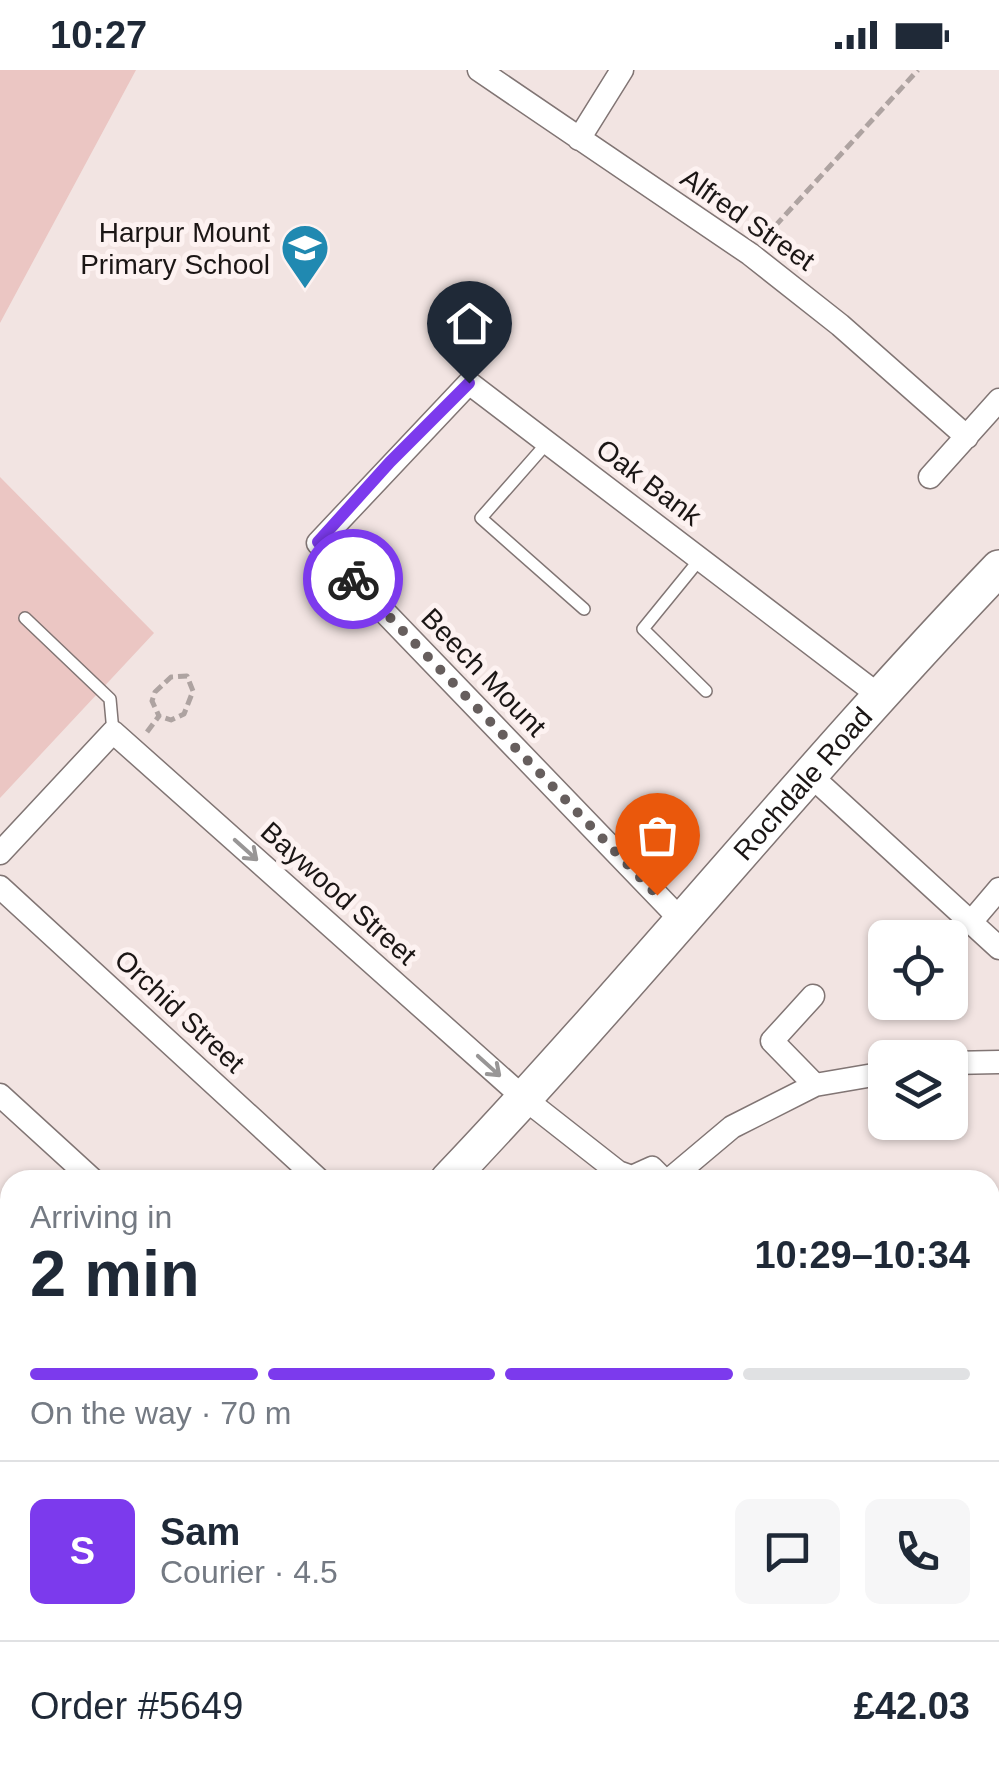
<!DOCTYPE html>
<html lang="en">
<head>
<meta charset="utf-8">
<style>
	body { margin:0; font-family:Helvetica,sans-serif; background:#f6f6f7; color:#1f2937; height:100vh; display:flex; flex-direction:column; font-size:38px; white-space:nowrap }
	* { box-sizing:border-box; margin:0 }
	p { font-size:32px; color:#747a83 }
	.icon { flex:none; width:55px; height:55px; fill:none; stroke:currentColor; stroke-width:2; stroke-linecap:round; stroke-linejoin:round }
	.map { position:relative; flex:1; overflow:hidden }
	.drawer { position:absolute; left:0px; top:1100px; width:1000px; height:622px; display:flex; flex-direction:column; background:#fff; border-radius:30px 30px 0 0; box-shadow:0 2px 8px #0004 }
	.drawer>* { flex:none }
	.controls { position:absolute; left:868px; top:850px; display:grid; gap:20px }
	.controls a { display:grid; place-items:center; width:100px; height:100px; border-radius:15px; background:#fff; box-shadow:0 2px 8px #0004; font-size:50px }
	.pin { position:absolute; display:grid; place-items:center; width:85px; height:85px; color:#fff; margin:-102px -42px; border-radius:50% 50% 50% 0; rotate:-45deg; box-shadow:0 0 10px #0007 }
	.pin .icon { rotate:45deg }
	.courier { position:absolute; display:grid; place-items:center; width:100px; height:100px; margin:-50px; border:8px solid #7c3aed; border-radius:50%; background:#fff; color:#222; box-shadow:0 2px 12px #0007 }
	.head em { font-style:normal; font-weight:800 }
	.head div { display:flex; flex-direction:column-reverse }
	.head { display:flex; align-items:center; justify-content:space-between; height:170px; padding:0 30px }
	h1 { font-size:65px; font-weight:800; line-height:75px }
	.bar { display:grid; grid-template-columns:repeat(4,1fr); gap:15px 10px; align-content:center; height:120px; padding:0 30px }
	.bar i { height:12px; border-radius:8px; background:#e0e1e3 }
	.bar .current { background:#7c3aed }
	.bar p { grid-column:span 4 }
	.line { display:flex; align-items:center; gap:25px; padding:0 30px; border-top:2px solid #e0e1e3 }
	.line div { flex:1 }
	.round { display:grid; place-items:center; flex:none; width:105px; height:105px; border-radius:15px; background:#f6f6f7 }
	.status { display:flex; justify-content:space-between; align-items:center; height:70px; padding:0 50px; background:#fff; direction:ltr }
	.status svg { height:28px; fill:currentColor }
	.map>svg:first-child { display:block }
</style>
</head>
<body>
<div class="status"><b>10:27</b><svg viewBox="0 0 49 12"><path d="M0 12V9h3v3zM5 12V6h3v6zM10 12V3h3v9zM15 12V0h3v12zM26 1h20v11H26zM47 4h2v5h-2z"/></svg></div>
<div class="map">
<svg width="999" height="1721" viewBox="0 0 999 1721">
	<rect width="100%" height="100%" fill="#f2e4e2"/>
	<path fill="#ebc6c3" d="M0,0H136L0,253Z
		M0,407L154,563L0,728Z
		M0,1279L10,1286V1357L0,1371Z
		M0,1381L10,1388V1550L0,1563Z"/>
	<g fill="none" stroke-linecap="round" stroke-linejoin="round">
		<g stroke="#817574" stroke-width="14">
			<path id="lane" d="M547,373L481,448L584,539
				M700,489L643,559L706,621
				M25,548L110,629L113,662"/>
		</g>
		<g stroke="#817574" stroke-width="25">
			<path id="street" d="M479,0L750,184L840,255L967,367
				M579,69L622,0
				M930,407L999,330
				M810,705L999,878
				M0,783L113,662L525,1029L618,1102L632,1107L652,1098L664,1110
				M0,817L319,1110
				M683,852L318,473L469,313L881,627
				M971,852L999,819
				M813,926L772,971L815,1015
				M950,993L999,992
				M0,1025L93,1110
				M669,1110L732,1057L815,1015L885,1003
				M0,1255L10,1262
				M990,1271L999,1262
				M123,1712L137,1721
				M821,1712L830,1721
				M257,1721L262,1712"/>
		</g>
		<g stroke="#817574" stroke-width="38">
			<g id="primary">
				<path id="s1" d="M448,1110C637,911 809,696 999,498"/>
				<path d="M0,1644L10,1628"/>
			</g>
		</g>
		<path stroke="#aea3a1" stroke-width="5" stroke-dasharray="10 5" stroke-linecap="butt" d="M765,167L918,0
			M147,662L159,646L152,631L155,622L171,607L187,606L193,621L184,644L171,650L159,646
			M970,1110L974,1106L979,1110
			M990,1122L999,1131
			M990,1320L999,1329
			M990,1429L999,1437
			M990,1496L999,1505
			M528,1712L534,1716L532,1721
			M536,1712L534,1716L542,1721
			M397,1721L401,1712"/>
		<use href="#lane" stroke="#fff" stroke-width="11"/>
		<use href="#street" stroke="#fff" stroke-width="22"/>
		<use href="#primary" stroke="#fff" stroke-width="35"/>
	</g>
	<defs><path id="oneway-shaft" d="M-6 0H5M1.5-3L5.5 0L1.5 3" fill="none" stroke-width="1.6" stroke-linecap="round" stroke-linejoin="round" transform="scale(2.5)"/></defs>
	<g stroke="#989696">
		<use href="#oneway-shaft" transform="translate(246 780) rotate(42)"/>
		<use href="#oneway-shaft" transform="translate(489 996) rotate(42)"/>
	</g>
	<g fill="none" stroke-linecap="round" stroke-linejoin="round">
		<path stroke="#665e5d" stroke-width="10" stroke-dasharray="0 18" d="M353,509L657,825"/>
		<path stroke="#7c3aed" stroke-width="12" d="M353,509L318,472L390,392L469,313"/>
	</g>
	<defs>
		<g id="school-pin" transform="scale(2.5)"><path d="M0 17L-7.5 6A9.5 9.5 0 1 1 7.5 6Z" fill="#2089b1" stroke="#fdf2f1"/><path d="M0-5L7-2L0 1L-7-2ZM-4 1L0 2.5L4 1V4Q0 6-4 4Z" fill="#fff"/></g>
	</defs>
	<g fill-rule="evenodd">
		<use href="#school-pin" x="305" y="178"/>
	</g>
	<g text-anchor="middle" stroke-width="10" stroke-linejoin="round" paint-order="stroke">
		<g font-size="28" fill="#1b1615" stroke="#fdf2f1">
			<text transform="translate(748 149) rotate(35)" y="10">Alfred Street</text>
			<text transform="translate(649 412) rotate(37)" y="10">Oak Bank</text>
			<text transform="translate(484 602) rotate(46)" y="10">Beech Mount</text>
			<text dy="10" stroke="none"><textPath href="#s1" startOffset="532">Rochdale Road</textPath></text>
			<text transform="translate(339 823) rotate(42)" y="10">Baywood Street</text>
			<text transform="translate(180 941) rotate(43)" y="10">Orchid Street</text>
		</g>
		<g font-size="28" fill="#1b1615" stroke="#fdf2f1" text-anchor="end">
			<text x="270" y="172">Harpur Mount<tspan x="270" dy="32">Primary School</tspan></text>
		</g>
	</g>
</svg>
<div class="controls">
<a><svg class="icon" aria-label="locate" viewBox="0 0 24 24"><circle cx="12" cy="12" r="6"/><path d="M12 2v4M12 18v4M2 12h4M18 12h4"/></svg></a>
<a><svg class="icon" aria-label="layers" viewBox="0 0 24 24"><path d="M12 4l9 5-9 5-9-5zM3 14l9 5 9-5"/></svg></a>
</div>
<div class="pin" style="left:657px;top:825px;background:#ea580c"><svg class="icon" aria-label="bag" viewBox="0 0 24 24"><path d="M5 8h14l-1 12H6zM9 8a3 3 0 0 1 6 0"/></svg></div>
<div class="pin" style="left:469px;top:313px;background:#1f2937"><svg class="icon" aria-label="home" viewBox="0 0 24 24"><path d="M3 11l9-7 9 7M6 9v11h12V9"/></svg></div>
<div class="courier" style="left:353px;top:509px"><svg class="icon" aria-label="bike" viewBox="0 0 24 24"><circle cx="6" cy="16" r="4"/><circle cx="18" cy="16" r="4"/><path d="M6 16l4-8h5l3 8M10 8l3 8H6M13 5h3"/></svg></div>
<section class="drawer">
<div class="head"><div><h1>2 min</h1><p>Arriving in</p></div><em>10:29–10:34</em></div>
<div class="bar"><i class="current"></i><i class="current"></i><i class="current"></i><i></i><p>On the way · 70 m</p></div>
<div class="line" style="height:180px"><b class="round" style="background:#7c3aed;color:#fff">S</b><div><b>Sam</b><p>Courier · 4.5</p></div><a class="round"><svg class="icon" aria-label="chat" viewBox="0 0 24 24"><path d="M4 5h16v11H9l-5 4z"/></svg></a><a class="round"><svg class="icon" aria-label="phone" viewBox="0 0 24 24"><path d="M5 4h4l2 5-3 2q2 4 5 5l2-3 5 2v4C11 20 4 13 5 4z"/></svg></a></div>
<div class="line" style="height:130px"><div>Order #5649</div><b>£42.03</b></div>
</section>
</div>
</body>
</html>
